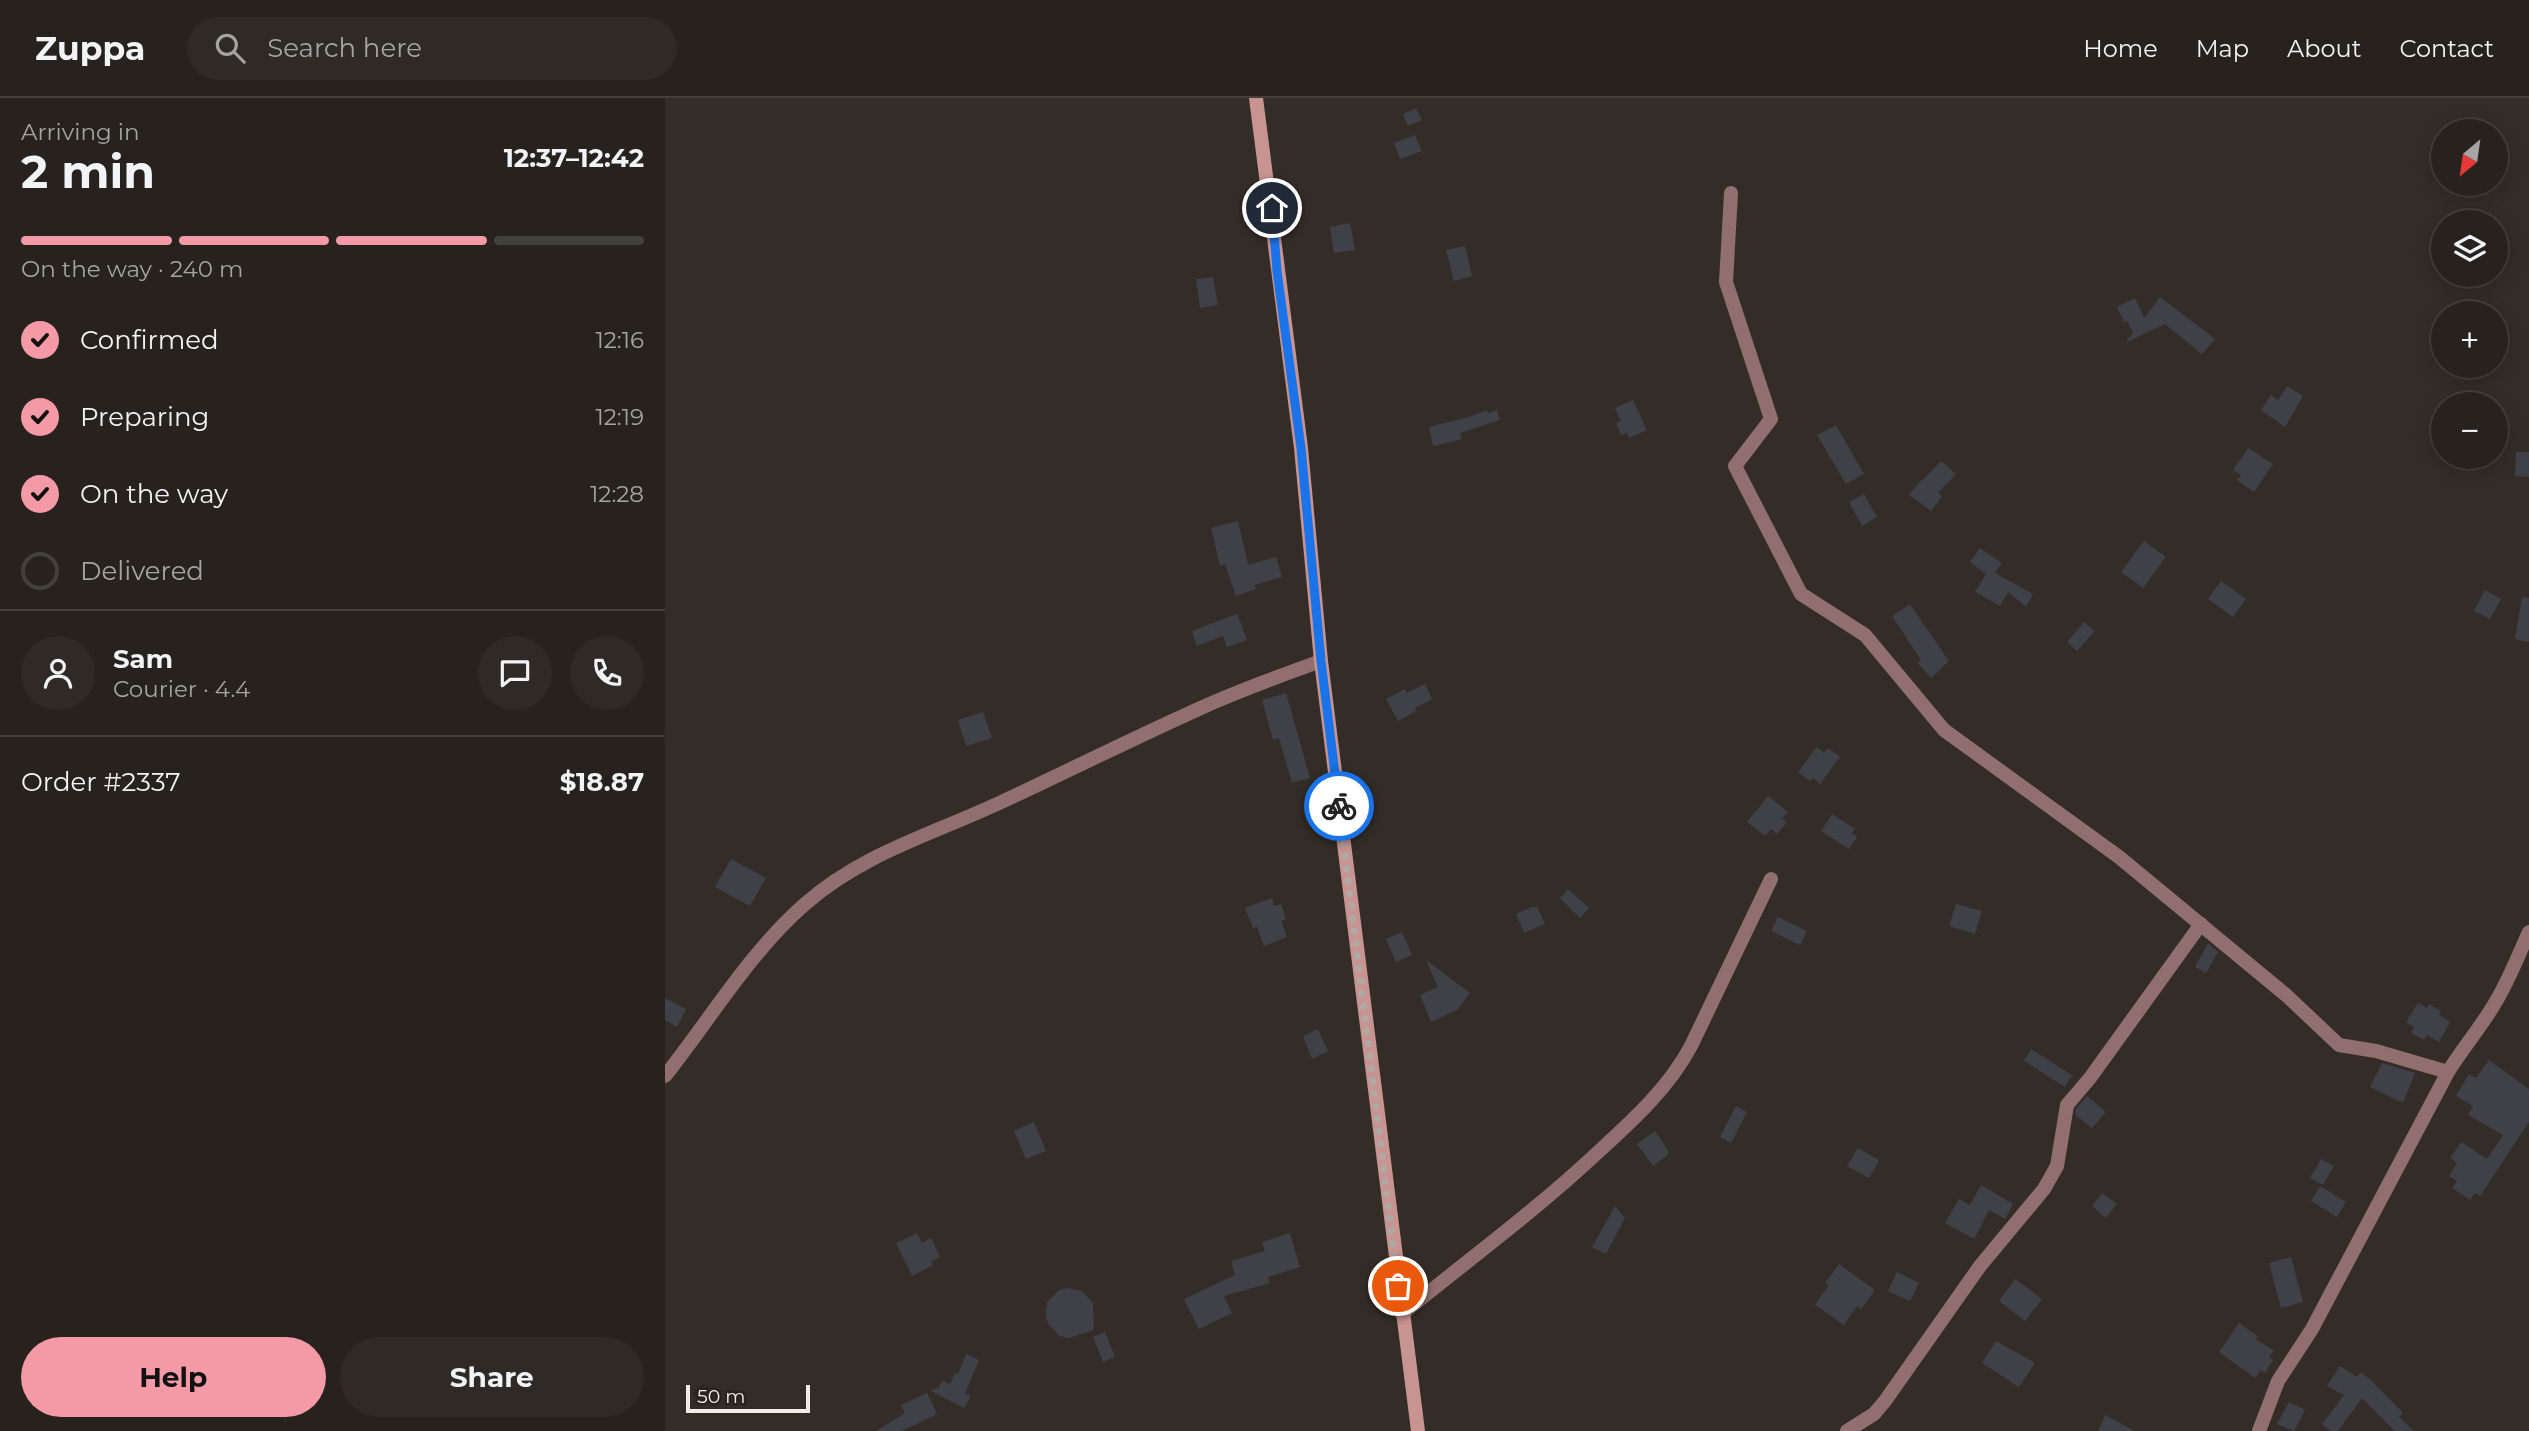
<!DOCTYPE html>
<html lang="en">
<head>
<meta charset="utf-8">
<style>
	body { margin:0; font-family:Montserrat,sans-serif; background:#2f2a26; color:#f1f3f6; height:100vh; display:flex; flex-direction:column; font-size:26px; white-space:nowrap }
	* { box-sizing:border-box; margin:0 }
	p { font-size:23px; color:#a4a4a4 }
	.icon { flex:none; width:38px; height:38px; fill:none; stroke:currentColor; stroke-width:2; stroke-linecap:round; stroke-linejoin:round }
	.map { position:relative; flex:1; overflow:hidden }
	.drawer { display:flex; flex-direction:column; background:#27221d; width:665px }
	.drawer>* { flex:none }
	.needle { width:46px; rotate:209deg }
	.controls { position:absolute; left:1766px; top:21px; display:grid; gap:14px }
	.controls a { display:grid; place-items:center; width:77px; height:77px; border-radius:50%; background:#27221d; box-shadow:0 4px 18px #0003,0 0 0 2px #433f3b; font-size:35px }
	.scale { position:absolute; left:21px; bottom:18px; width:124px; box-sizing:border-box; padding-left:7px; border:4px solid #f1ece9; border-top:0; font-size:19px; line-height:24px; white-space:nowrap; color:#f1ece9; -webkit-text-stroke:5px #2a231d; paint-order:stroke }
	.pin { position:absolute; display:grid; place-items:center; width:60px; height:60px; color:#fff; margin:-30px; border:4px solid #fff; border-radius:50%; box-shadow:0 2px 7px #0007 }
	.courier { position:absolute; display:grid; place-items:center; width:70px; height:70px; margin:-35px; border:5px solid #1a73e8; border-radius:50%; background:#fff; color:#222; box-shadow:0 2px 9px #0007 }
	.headline em { font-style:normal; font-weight:700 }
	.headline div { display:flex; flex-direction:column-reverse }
	.headline { display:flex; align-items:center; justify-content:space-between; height:119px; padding:0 21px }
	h1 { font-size:46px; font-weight:700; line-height:52px }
	.bar { display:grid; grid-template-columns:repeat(4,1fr); gap:10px 7px; align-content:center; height:84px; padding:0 21px }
	.bar i { height:9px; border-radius:5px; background:#433f3b }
	.bar .on { background:#f49aa6 }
	.bar p { grid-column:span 4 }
	.line { display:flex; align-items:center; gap:18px; padding:0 21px; border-top:2px solid #433f3b }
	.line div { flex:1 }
	.round { display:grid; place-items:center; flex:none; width:74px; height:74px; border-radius:37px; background:#2f2a26 }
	ol { padding:0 21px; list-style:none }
	li { display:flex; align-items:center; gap:21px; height:77px }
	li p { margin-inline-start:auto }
	li .icon { padding:7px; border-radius:50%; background:#f49aa6; color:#111; stroke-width:4 }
	li:last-child { color:#a4a4a4 }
	li i { width:38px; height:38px; border:4px solid #433f3b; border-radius:50% }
	.button { display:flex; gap:14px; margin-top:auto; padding:14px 21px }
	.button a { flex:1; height:80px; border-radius:42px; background:#f49aa6; color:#111; font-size:28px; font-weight:700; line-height:80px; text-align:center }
	.button a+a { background:#2f2a26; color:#f1f3f6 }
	header { display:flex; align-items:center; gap:42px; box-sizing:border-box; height:98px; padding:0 35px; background:#27221d; border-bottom:2px solid #433f3b }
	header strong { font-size:33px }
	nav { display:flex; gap:38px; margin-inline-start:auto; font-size:24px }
	.search { width:490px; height:63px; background:#2f2a26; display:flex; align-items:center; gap:18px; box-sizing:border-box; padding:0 24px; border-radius:38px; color:#a4a4a4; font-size:26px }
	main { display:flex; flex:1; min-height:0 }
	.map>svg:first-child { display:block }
</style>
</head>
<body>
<header>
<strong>Zuppa</strong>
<div class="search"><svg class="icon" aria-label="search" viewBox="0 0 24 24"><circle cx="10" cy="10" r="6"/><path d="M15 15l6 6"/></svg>Search here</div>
<nav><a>Home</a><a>Map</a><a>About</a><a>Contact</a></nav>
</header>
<main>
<section class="drawer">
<div class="headline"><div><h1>2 min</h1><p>Arriving in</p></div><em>12:37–12:42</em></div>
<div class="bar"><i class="on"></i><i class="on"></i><i class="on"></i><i></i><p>On the way · 240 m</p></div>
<ol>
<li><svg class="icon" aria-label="check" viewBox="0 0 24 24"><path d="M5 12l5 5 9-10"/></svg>Confirmed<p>12:16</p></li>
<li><svg class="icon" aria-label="check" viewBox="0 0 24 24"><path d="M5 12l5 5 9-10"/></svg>Preparing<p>12:19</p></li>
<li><svg class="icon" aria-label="check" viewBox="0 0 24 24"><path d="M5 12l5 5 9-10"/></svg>On the way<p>12:28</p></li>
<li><i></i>Delivered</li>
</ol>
<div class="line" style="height:126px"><a class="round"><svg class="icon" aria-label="person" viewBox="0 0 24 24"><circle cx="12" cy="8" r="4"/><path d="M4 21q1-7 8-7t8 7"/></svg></a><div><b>Sam</b><p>Courier · 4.4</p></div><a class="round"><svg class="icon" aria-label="chat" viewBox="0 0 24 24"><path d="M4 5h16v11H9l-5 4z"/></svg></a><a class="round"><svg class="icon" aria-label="phone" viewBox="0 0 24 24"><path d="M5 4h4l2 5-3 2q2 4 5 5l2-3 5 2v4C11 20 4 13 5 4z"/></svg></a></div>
<div class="line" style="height:91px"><div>Order #2337</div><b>$18.87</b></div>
<div class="button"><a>Help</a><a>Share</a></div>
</section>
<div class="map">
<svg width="1864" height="1333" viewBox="0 0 1864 1333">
	<rect width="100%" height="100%" fill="#342d27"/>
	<path fill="#404049" d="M751,10L757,22L743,28L738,16Z
		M750,37L757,53L735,61L729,45Z
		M685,125L690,152L669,155L665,129Z
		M800,148L807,178L789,183L781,152Z
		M548,179L553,207L535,210L531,181Z
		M1495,199L1550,241L1537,256L1500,226L1460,245L1468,235L1462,223L1459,224L1452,209L1470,200L1479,220Z
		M1622,288L1638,298L1620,329L1596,312L1606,297L1613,302Z
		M968,302L982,332L964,340L962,335L956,337L951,325L956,323L950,310Z
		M822,312L823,315L832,312L835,322L795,335L797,341L768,348L764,329L804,319Z
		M1171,327L1199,376L1181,386L1152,337Z
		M1583,350L1608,366L1589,394L1572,382L1576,377L1568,372Z
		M1851,354H1864V379L1850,378Z
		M1276,363L1291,376L1273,395L1277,398L1266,413L1244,397L1256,382L1257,383Z
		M1199,396L1212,419L1197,428L1184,404Z
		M573,423L583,467L611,459L617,479L589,487L591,491L571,498L560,466L555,468L546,430Z
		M1479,443L1501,459L1478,490L1456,474Z
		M1315,450L1337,465L1330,475L1368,496L1361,509L1343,494L1335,508L1310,494L1321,476L1305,464Z
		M1556,483L1581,501L1568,519L1543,501Z
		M1820,492L1836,501L1825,521L1809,513Z
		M1857,499L1864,500V544L1850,541Z
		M1245,506L1284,563L1266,580L1253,565L1256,562L1227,518Z
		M572,516L582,542L562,549L558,538L532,548L527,533Z
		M1419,524L1430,533L1412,553L1402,544Z
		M760,586L767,601L750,610L751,613L733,623L721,601L740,591L742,595Z
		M621,595L645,680L627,685L614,640L608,642L597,602Z
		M318,614L327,640L301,648L293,622Z
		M1152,649L1159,655L1163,650L1175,659L1155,686L1148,680L1145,683L1133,674Z
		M1103,698L1123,714L1117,721L1122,724L1112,736L1106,731L1100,738L1082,724Z
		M1167,716L1190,731L1187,735L1192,739L1184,751L1156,733Z
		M66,761L101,780L85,808L50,789Z
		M903,791L924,810L915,820L895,800Z
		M607,800L609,808L616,806L621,821L616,823L622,839L599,848L592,829L588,830L580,810Z
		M1291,806L1317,813L1310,836L1284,828Z
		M867,809H872L880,826L859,835L851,816Z
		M1113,819L1142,833L1135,847L1106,833Z
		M737,834L747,857L731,864L721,841Z
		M1543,845L1553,854L1541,875L1530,869Z
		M761,862L805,895L792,912L766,924L755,897L773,889Z
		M0,900L21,911L12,929L0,922Z
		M1753,905L1762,910L1764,906L1776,913L1774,917L1785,924L1774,944L1762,937L1759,942L1746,935L1749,929L1741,924Z
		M653,931L663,953L647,961L638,938Z
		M1366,951L1407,977L1400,989L1359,963Z
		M1824,962L1864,991V1024L1815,1098L1810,1095L1805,1102L1787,1090L1792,1083L1784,1078L1792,1065L1785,1060L1796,1044L1822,1061L1838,1037L1803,1017L1808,1008L1791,998L1804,976L1811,980Z
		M1717,965L1750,975L1738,1005L1705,989Z
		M1422,998L1441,1014L1427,1030L1410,1017L1411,1011Z
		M1071,1008L1082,1014L1066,1045L1055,1039Z
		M369,1024L381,1053L361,1061L349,1033Z
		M990,1033L1003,1052V1057L988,1068L972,1046Z
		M1193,1050L1214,1062L1204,1080L1182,1068Z
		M1656,1061L1669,1068L1658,1087L1645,1080Z
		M1316,1087L1348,1106L1340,1121L1324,1112L1309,1141L1280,1125L1294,1101L1305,1107Z
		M1655,1088L1681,1104L1672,1119L1646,1103Z
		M1437,1095L1452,1106L1441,1120L1427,1108Z
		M950,1108L960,1120L941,1156L927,1149Z
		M252,1135L257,1145L266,1140L275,1159L266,1163L268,1167L247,1178L231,1145Z
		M625,1135L635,1169L603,1179L605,1185L559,1198L567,1215L534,1231L519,1201L570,1177L566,1163L600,1153L597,1144Z
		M1626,1159L1638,1204L1616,1210L1604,1165Z
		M1174,1166L1210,1192L1196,1211L1192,1208L1179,1227L1150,1207L1164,1187L1160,1185Z
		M1232,1174L1254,1185L1245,1203L1223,1193Z
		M1350,1181L1377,1201L1360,1223L1334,1203Z
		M401,1190L417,1193L428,1205L429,1232L403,1240L395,1238L384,1227L381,1220L382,1204L393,1193Z
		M1574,1225L1593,1238L1591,1241L1609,1253L1604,1259L1608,1262L1600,1275L1596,1272L1590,1280L1554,1254Z
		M440,1234L450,1259L438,1264L428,1239Z
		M1331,1243L1370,1265L1354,1289L1317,1265Z
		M301,1256L314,1262L300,1295L306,1298L299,1310L266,1293L274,1289L277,1283L285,1286L290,1275L293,1276Z
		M1675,1268L1692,1279L1695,1274L1706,1282L1738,1315L1734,1319L1749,1333H1730L1697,1300L1673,1333H1666L1657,1326L1679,1297L1662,1288Z
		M262,1295L272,1316L237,1333H211L240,1315L236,1307Z
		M1624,1304L1640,1312L1629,1333L1612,1326Z
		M1440,1317L1470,1333H1433Z"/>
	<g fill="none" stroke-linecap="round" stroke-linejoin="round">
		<path stroke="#916f6e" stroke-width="14" d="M1066,95L1061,184L1106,321L1070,368L1136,496L1200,537L1279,632L1454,759L1621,897L1674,947L1711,953L1783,974
			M0,978C46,920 85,854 140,806C197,756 265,737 332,706C401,674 469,640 538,609C576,592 617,577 656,563
			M737,1216C802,1163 870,1113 931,1056C967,1023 1003,991 1026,948L1106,781
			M1182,1333L1209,1316L1220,1303L1315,1168L1379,1091L1392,1068L1402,1007L1425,980L1536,826
			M1594,1333L1613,1283L1647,1231L1783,974C1798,950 1816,929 1830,905C1844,882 1853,858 1864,834"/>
		<path stroke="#c89492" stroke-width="14" d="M591,0L636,350L656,563L753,1333"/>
	</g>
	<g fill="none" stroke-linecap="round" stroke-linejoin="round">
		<path stroke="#afa9a5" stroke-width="7" stroke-dasharray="0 12.6" d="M674,708L733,1188"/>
		<path stroke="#1a73e8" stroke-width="9" d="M607,110L612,173L636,350L656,563L674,708"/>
	</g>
</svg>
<div class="controls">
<a><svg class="needle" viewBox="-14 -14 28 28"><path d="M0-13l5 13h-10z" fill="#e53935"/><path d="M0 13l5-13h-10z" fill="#a4a4a4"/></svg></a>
<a><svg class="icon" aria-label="layers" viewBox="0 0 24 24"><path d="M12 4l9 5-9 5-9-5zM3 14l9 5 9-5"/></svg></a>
<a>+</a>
<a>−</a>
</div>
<div class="scale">50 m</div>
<div class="pin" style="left:733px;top:1188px;background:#ea580c"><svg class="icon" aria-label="bag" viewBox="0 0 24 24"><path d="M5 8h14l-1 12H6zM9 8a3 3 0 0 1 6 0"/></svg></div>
<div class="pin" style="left:607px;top:110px;background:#1f2937"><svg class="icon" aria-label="home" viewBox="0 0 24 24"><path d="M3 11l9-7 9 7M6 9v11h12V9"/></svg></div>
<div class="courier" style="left:674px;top:708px"><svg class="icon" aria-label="bike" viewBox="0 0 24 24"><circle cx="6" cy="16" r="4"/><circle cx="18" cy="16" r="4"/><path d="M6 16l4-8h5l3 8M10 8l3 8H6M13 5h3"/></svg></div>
</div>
</main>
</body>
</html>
